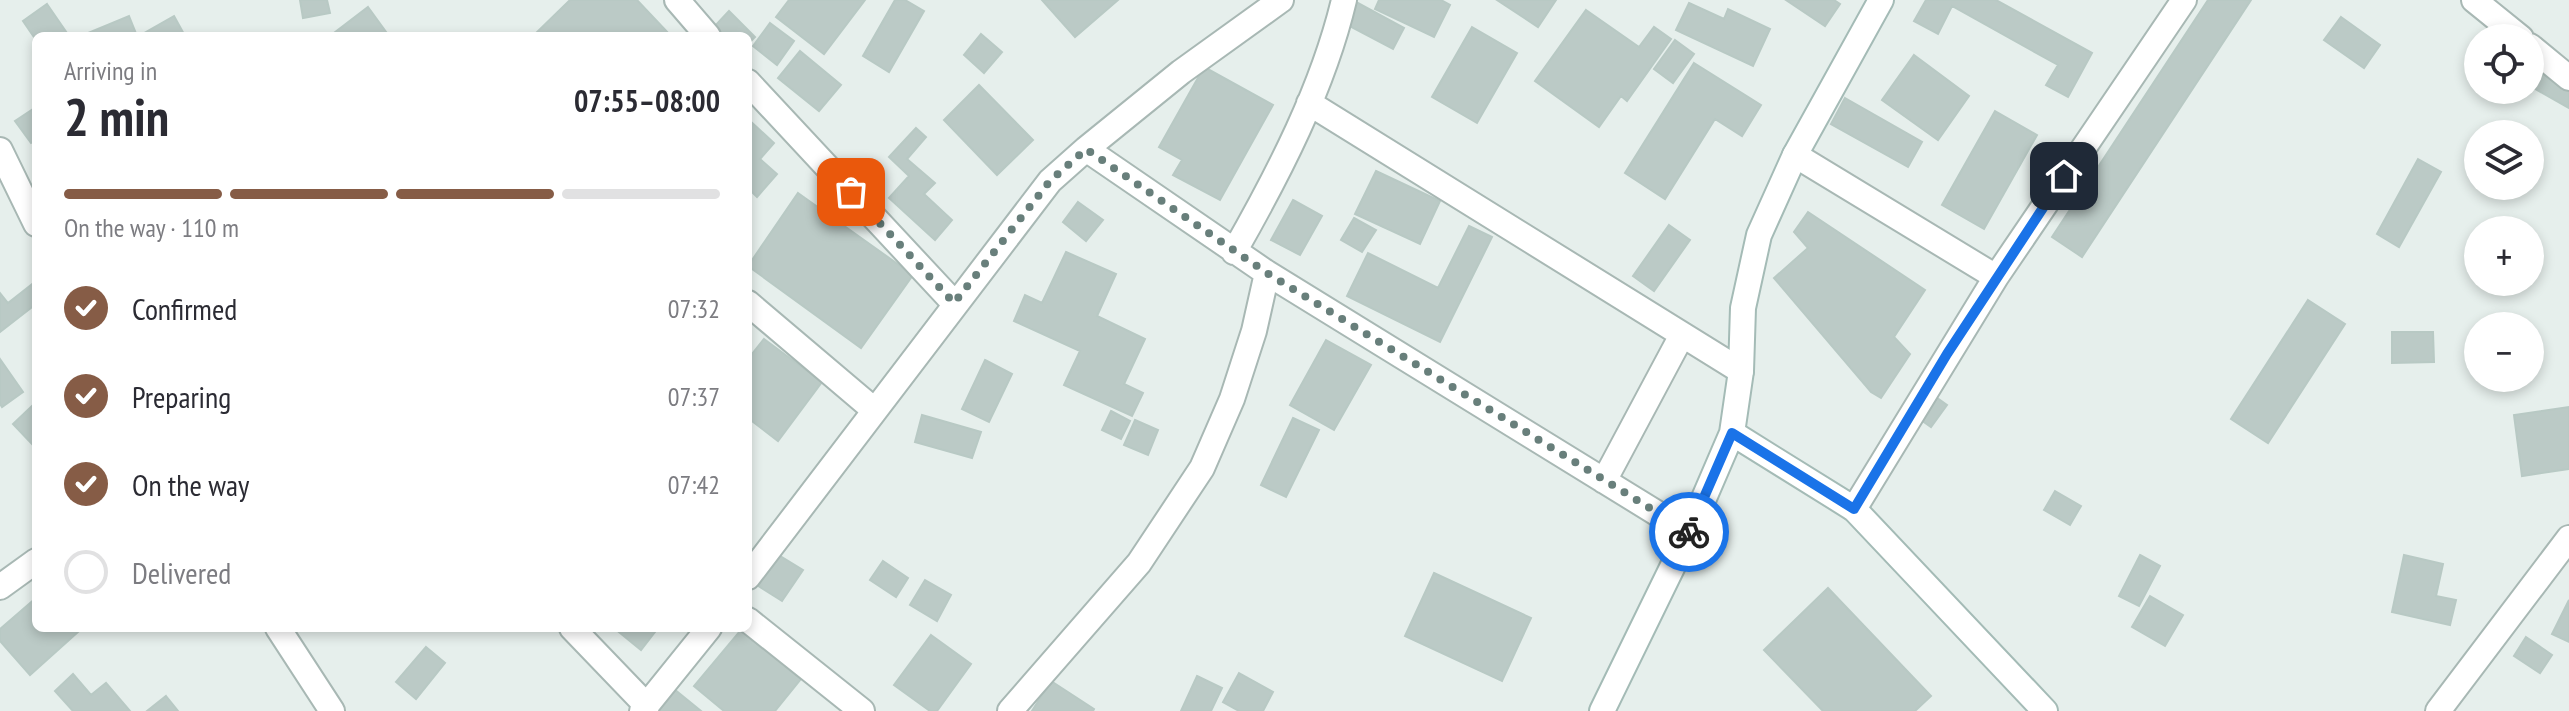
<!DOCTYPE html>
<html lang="en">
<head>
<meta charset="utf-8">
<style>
	body { margin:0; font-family:"PT Sans Narrow",sans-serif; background:#f2f2f3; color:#2b2b33; height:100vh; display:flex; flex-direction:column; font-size:30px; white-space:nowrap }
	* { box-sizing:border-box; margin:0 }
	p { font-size:26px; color:#7c7c81 }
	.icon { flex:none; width:44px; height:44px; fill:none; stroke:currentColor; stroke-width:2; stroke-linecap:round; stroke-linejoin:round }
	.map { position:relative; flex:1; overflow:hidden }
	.drawer { position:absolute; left:32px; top:32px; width:720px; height:600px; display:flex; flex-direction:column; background:#fff; border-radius:12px; box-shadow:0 4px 12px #0003 }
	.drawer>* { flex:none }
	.buttons { position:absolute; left:2464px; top:24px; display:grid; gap:16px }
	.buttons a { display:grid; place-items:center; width:80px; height:80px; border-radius:50%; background:#fff; box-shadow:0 4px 12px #0003; font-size:40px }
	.pin { position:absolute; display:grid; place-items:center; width:68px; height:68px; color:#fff; margin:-34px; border-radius:16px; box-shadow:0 4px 12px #0006 }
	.courier { position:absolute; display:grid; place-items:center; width:80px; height:80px; margin:-40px; border:6px solid #1a73e8; border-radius:50%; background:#fff; color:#222; box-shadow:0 2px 10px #0007 }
	.overview em { font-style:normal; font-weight:800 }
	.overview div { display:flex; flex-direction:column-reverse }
	.overview { display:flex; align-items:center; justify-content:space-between; height:136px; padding:0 32px }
	h1 { font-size:52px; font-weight:800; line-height:60px }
	.bar { display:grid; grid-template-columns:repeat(4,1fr); gap:12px 8px; align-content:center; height:96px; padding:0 32px }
	.bar i { height:10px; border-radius:6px; background:#e1e1e2 }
	.bar .current { background:#865c46 }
	.bar p { grid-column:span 4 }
	ol { padding:0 32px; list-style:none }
	li { display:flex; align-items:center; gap:24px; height:88px }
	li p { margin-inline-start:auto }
	li .icon { padding:8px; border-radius:50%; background:#865c46; color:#fff; stroke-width:4 }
	li:last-child { color:#7c7c81 }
	li i { width:44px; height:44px; border:4px solid #e1e1e2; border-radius:50% }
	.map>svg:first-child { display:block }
</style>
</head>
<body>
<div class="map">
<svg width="2569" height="711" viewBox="0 0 2569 711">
	<rect width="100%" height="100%" fill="#e6efec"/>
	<path fill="#bbcac6" stroke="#b8c9c4" stroke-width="2" d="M300,0H327L330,13L303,18Z
		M570,0H637L671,36H533Z
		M789,0H865L824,54L776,17Z
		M895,0H905L924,11L889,72L863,56Z
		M1042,0H1118L1075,37Z
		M1379,0H1441L1450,5L1434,37L1375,9Z
		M1497,0H1556L1538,27Z
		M1786,0H1834L1840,4L1825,26Z
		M1926,0H1996L2092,53L2068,97L2046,85L2058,65L1952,6L1938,34L1914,21Z
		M2208,0H2251L2082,257L2052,237Z
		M1356,2L1404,28L1393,49L1344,23Z
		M1689,3L1724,19L1728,9L1770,29L1753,66L1676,30Z
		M47,4L69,36H36V40L23,21Z
		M368,7L389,36H330Z
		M1586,10L1639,47L1654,27L1671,39L1627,101L1621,96L1599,127L1535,81Z
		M729,11L755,37L748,44V36H723L714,27Z
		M129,16L137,36H81Z
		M174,16L185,36H139Z
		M2341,17L2380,45L2364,68L2324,40Z
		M770,23L794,41L777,65L753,46Z
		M1472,27L1517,53L1477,123L1432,97Z
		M981,34L1002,52L984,73L964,55Z
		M1675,40L1694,54L1673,83L1654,69Z
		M800,51L841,85L819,111L778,78Z
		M1914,55L1969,96L1938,140L1882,100Z
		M2530,59L2569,81V108L2530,86Z
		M1694,63L1761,105L1742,136L1715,119L1665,199L1625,173Z
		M1204,67L1273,105L1220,200L1173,175L1182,160L1159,147Z
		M979,85L1033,140L997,175L944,120Z
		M1845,98L1922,142L1908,167L1831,124Z
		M36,107V140L31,143L15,121Z
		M1995,111L2037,135L1984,229L1942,205Z
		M748,119L774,143L760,159L777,174L757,197L748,188Z
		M916,128L926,137L907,159L935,183L924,194L952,220L935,240L889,198L909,176L889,157Z
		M2418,159L2441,172L2399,247L2377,234Z
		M1376,171L1440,201L1420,244L1355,214Z
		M798,193L913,275L861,348L748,266Z
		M1293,200L1322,216L1300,255L1271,240Z
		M1078,202L1103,220L1086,241L1063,222Z
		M1808,212L1925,290L1894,337L1910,354L1881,398L1871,392L1774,278L1808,248L1794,232Z
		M1354,218L1376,230L1362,252L1341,240Z
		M1669,225L1690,240L1654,291L1633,276Z
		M1469,226L1492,237L1440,342L1347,296L1368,253L1438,288Z
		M1066,252L1116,274L1097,316L1145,339L1124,384L1143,393L1132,416L1064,385L1080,351L1014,321L1025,295L1042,303Z
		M36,281V304L0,332V293L8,303Z
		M2308,300L2345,324L2268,443L2231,419Z
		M2392,332H2433L2434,362L2392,363Z
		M764,339L822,382L778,441L748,418V359Z
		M1326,340L1371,365L1334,430L1290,405Z
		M0,359L23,392L2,407L0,404Z
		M985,360L1012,374L989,422L962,409Z
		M1926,390L1947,405L1931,427L1910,412Z
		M32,406L36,411V442L33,445L13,424Z
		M2569,407V469L2522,476L2514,415Z
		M1111,411L1130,421L1121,439L1102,430Z
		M922,415L981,432L972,458L915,442Z
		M1293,418L1319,430L1286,497L1261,485Z
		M1135,420L1158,430L1148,455L1124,445Z
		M2055,491L2081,506L2070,525L2044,510Z
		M772,551L803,570L782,601L752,582Z
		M2140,555L2160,566L2139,606L2119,596Z
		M2404,555L2443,564L2436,596L2456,600L2450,625L2392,612Z
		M883,561L908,578L896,597L870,580Z
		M1434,573L1531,618L1502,681L1405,636Z
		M925,580L951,595L937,621L910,605Z
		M1828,588L1931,696L1915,711H1823L1764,650Z
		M2150,596L2183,615L2165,646L2132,627Z
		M36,598V628H74L78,632L30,675L0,641V629Z
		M2569,600V642L2552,634Z
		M614,628H658L641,650Z
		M741,630L801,679L775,711H724L694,686Z
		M931,635L971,664L937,711H930L894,685Z
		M2526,637L2552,655L2540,673L2514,656Z
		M426,647L445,663L416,699L396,682Z
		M1239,673L1273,692L1263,711H1239L1223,702Z
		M73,674L91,695L106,683L130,711H73L55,691Z
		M1197,676L1222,688L1211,711H1181Z
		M1051,681L1094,709L1093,711H1032Z
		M674,689L701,711H656Z
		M166,696L178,711H147Z"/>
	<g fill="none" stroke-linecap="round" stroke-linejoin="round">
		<g stroke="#a8b8b4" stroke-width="28">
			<path id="street" d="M677,0L708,36
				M2474,0L2521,38
				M2530,46L2569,78
				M748,82L954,303
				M1309,103L1741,371
				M1086,149L1181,72L1281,0
				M0,150L36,224
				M1795,155L1996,277
				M1234,252C1279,173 1323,88 1344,0
				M748,303L873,409
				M1604,481L1682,335
				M1854,509L1996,277L2184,0
				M748,577L1050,181L1086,149L1267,273L1689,533
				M0,587L36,561
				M748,620L862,711
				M278,628L332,711
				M572,628L647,706
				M642,711L709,628
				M1010,711L1139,563L1202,468L1232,399L1254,331L1267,273
				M2438,711L2569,538"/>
		</g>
		<g stroke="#a4bbb6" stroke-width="28">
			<path id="secondary" d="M1732,433L1854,509L2045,711
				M1602,711L1689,533L1732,433L1741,371L1743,308L1759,235L1795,155L1881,0"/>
		</g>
		<use href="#street" stroke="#fff" stroke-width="24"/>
		<use href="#secondary" stroke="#fff" stroke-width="24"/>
	</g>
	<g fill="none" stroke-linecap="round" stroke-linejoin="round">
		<path stroke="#687f7b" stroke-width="8" stroke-dasharray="0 14.4" d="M851,192L954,303L1050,181L1086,149L1267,273L1689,532"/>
		<path stroke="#1a73e8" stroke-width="10" d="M1689,532L1732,433L1854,509L1947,354L2064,176"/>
	</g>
</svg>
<div class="buttons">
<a><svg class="icon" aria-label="locate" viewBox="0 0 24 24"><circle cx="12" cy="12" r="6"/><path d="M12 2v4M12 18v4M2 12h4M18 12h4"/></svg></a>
<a><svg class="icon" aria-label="layers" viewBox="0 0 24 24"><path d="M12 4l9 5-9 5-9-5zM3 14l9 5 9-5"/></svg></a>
<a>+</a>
<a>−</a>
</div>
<div class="pin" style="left:851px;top:192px;background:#ea580c"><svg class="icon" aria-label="bag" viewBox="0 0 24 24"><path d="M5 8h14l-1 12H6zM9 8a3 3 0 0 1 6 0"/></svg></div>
<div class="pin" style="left:2064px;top:176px;background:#1f2937"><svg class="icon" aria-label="home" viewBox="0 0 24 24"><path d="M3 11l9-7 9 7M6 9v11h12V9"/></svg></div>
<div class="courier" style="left:1689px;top:532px"><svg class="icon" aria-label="bike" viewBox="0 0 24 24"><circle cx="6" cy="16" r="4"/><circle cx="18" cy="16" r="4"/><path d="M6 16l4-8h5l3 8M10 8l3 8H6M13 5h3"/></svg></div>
<section class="drawer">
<div class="overview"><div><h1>2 min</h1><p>Arriving in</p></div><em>07:55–08:00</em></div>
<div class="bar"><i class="current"></i><i class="current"></i><i class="current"></i><i></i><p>On the way · 110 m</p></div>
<ol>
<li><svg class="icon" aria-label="check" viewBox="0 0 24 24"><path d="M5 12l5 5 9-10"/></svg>Confirmed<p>07:32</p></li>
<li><svg class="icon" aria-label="check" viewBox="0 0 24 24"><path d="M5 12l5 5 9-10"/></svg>Preparing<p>07:37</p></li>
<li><svg class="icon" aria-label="check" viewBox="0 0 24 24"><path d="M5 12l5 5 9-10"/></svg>On the way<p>07:42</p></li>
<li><i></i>Delivered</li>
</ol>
</section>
</div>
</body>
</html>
